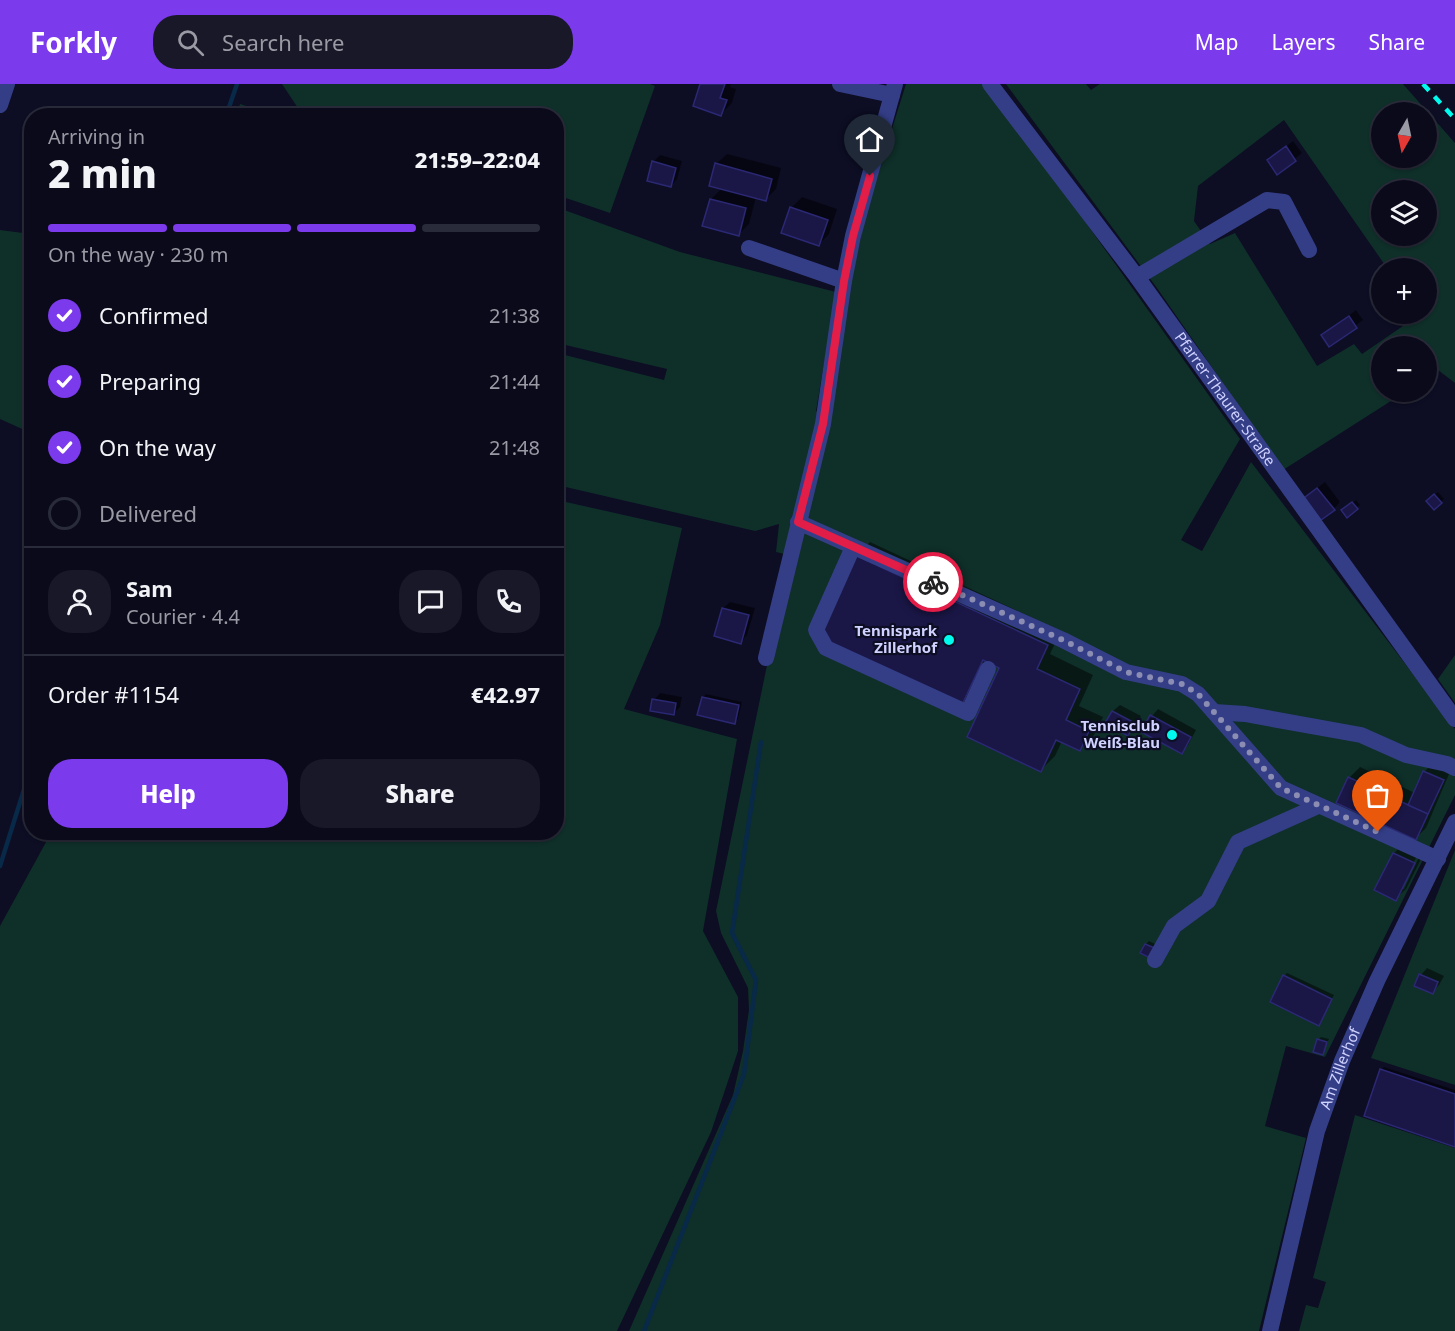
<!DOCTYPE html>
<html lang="en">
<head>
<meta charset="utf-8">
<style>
	body { margin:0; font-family:"Noto Sans",sans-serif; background:#181828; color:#f1f3f6; height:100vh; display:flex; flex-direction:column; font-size:22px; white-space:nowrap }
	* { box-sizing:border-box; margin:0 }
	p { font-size:20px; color:#999aa3 }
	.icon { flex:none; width:33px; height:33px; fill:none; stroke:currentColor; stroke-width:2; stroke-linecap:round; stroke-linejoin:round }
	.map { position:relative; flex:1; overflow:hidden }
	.details { position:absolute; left:24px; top:24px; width:540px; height:732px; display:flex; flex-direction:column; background:#0a0a1b; border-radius:24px; box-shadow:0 2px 4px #0004,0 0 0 2px #2a2b3a }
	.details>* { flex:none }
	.needle { width:39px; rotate:189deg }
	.buttons { position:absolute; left:1371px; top:18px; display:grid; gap:12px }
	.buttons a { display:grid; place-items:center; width:66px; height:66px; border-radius:50%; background:#0a0a1b; box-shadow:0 2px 4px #0004,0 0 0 2px #2a2b3a; font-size:30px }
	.pin { position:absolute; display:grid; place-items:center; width:51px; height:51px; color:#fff; margin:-62px -26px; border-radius:50% 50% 50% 0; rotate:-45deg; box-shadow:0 0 6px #0007 }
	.pin .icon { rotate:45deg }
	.courier { position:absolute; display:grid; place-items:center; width:60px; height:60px; margin:-30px; border:4px solid #e11d48; border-radius:50%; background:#fff; color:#222; box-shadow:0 2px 8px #0007 }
	.headline em { font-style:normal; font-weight:800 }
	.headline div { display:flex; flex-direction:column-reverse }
	.headline { display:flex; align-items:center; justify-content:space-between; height:102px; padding:0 24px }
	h1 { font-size:39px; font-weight:800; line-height:45px }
	.bar { display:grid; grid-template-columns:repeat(4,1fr); gap:9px 6px; align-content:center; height:72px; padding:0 24px }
	.bar i { height:8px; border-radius:4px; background:#2a2b3a }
	.bar .on { background:#7c3aed }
	.bar p { grid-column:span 4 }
	.line { display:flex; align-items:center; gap:15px; padding:0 24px; border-top:2px solid #2a2b3a }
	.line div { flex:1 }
	.round { display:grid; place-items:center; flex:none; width:63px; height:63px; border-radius:24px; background:#181828 }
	ol { padding:0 24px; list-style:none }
	li { display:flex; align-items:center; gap:18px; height:66px }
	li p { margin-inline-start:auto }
	li .icon { padding:6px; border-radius:50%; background:#7c3aed; color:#fff; stroke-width:4 }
	li:last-child { color:#999aa3 }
	li i { width:33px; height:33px; border:3px solid #2a2b3a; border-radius:50% }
	.button { display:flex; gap:12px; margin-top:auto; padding:12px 24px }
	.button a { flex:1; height:69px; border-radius:24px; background:#7c3aed; color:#fff; font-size:24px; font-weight:800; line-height:69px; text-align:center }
	.button a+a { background:#181828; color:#f1f3f6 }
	header { display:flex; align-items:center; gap:36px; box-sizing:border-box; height:84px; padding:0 30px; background:#7c3aed; color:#fff }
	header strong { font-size:28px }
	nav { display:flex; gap:33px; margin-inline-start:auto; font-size:21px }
	.search { width:420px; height:54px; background:#181828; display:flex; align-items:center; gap:15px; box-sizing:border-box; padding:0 21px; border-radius:24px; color:#999aa3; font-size:22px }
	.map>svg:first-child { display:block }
</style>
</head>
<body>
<header>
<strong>Forkly</strong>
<div class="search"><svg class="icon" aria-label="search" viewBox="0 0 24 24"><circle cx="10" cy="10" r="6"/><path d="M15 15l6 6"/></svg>Search here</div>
<nav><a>Map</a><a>Layers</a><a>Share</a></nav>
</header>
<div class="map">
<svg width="1455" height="1247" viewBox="0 0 1455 1247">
	<rect width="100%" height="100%" fill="#0d0d24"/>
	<path fill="#0f2f29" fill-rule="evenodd" d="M282,0H650L655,2L610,129L557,111L556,32L317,31L298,24Z
		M906,0H987L1240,355L1181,456L1202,467L1251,378L1455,645V711L1325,973L1286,962L1265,1042L1306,1054L1259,1247H629L733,1011L743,967L749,926L748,904L721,849L716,827L771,562L793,472L776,468L779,440L755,447L557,401V269L664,296L667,285L557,259L556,123L680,168L836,208L816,327L827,335L850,200L869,118Z
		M1006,0H1086L1091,6L1100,0H1403L1455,59V299L1438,286L1427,294L1426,262H1382V308H1405L1283,386L1157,204ZM1382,28H1426V74H1382ZM1284,36L1387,184H1426V230H1408L1403,242L1362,270L1354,260L1317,282L1235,149L1210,160L1194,137L1198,102ZM1382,106H1426V152H1382Z
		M240,20L276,31H236Z
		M0,146L31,150V349L0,335Z
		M557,416L682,444L660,541L624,625L737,655L703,847L738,913V967L711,1048L617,1247H0V842L51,749L556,748Z
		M1455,571V619L1438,595Z
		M1455,766V1001L1371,974Z
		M1355,1031L1455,1064V1247H1299L1306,1221L1318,1224L1326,1198L1313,1194Z"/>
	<path fill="#0007" fill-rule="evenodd" d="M702,0H731L730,3L736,5L732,19L721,30Z
		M1293,57L1302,69L1278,89L1269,76Z
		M727,70L781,84L776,105L765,116L756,113L749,140L739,150L711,115L722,104L716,80Z
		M660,71L682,77L677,95L671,102L653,78Z
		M802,113L837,125L829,150L819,160L791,124Z
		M1356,226L1363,236L1330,261L1323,251Z
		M1325,398L1340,418L1334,425L1312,408Z
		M1438,408L1444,415L1434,424L1428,417Z
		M1356,416L1360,421L1347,432L1346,424Z
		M870,458L1061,547L1050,570L1093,591L1079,622L1103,633L1094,651L1080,665L1062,657L1055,672L1041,686L1001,583L989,578L975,607L961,621L856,472Z
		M730,518L755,524L747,551L741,558L723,524Z
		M660,609L682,613L680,623L673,630L654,616Z
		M706,610L742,618L738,635L735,638L703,613Z
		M1120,621L1141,632L1135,643L1128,650L1107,639L1113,627Z
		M1158,625L1196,646L1188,661L1182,668L1152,632Z
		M1431,681L1449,690L1426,744L1416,754L1349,694L1360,683L1415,709L1424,688Z
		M1405,759L1424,769L1406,805L1395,815L1376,805L1394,769ZM1417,772L1419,773L1404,805H1400Z
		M1149,857L1159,862L1142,869L1146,860Z
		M1427,884L1444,892L1439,901L1432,908L1421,891Z
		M1287,889L1334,911L1319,940L1284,892Z
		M1321,953L1329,955L1322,969L1318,956Z
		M1384,983L1455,1006V1061L1381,986Z"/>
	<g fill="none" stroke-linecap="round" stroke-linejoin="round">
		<path stroke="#082948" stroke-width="4.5" d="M226,32L237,0
			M0,782L32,680
			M644,1247L744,990L756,896L732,849L761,658"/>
	</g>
	<path fill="#1a1747" stroke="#2b2874" stroke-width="1.5" d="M700,0H725L720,14L727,16L721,32L693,22Z
		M1286,62L1296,77L1277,91L1267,76Z
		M652,77L676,84L671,103L647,97Z
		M715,79L772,95L766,117L709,102Z
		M710,115L746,124L739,152L702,142Z
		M790,123L828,136L819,162L781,149Z
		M1349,232L1357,244L1329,263L1321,251Z
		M1317,404L1335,426L1321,436L1304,414Z
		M1434,410L1442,419L1434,426L1426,417Z
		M1352,418L1358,425L1347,434L1341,426Z
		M855,471L1048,561L1037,585L1080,605L1066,636L1089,647L1080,667L1056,656L1041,688L967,653L999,584L983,576L961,623L825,560L819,547Z
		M722,524L749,531L741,560L714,552Z
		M702,613L739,621L735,640L697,631Z
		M652,615L676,619L674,631L650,627Z
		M1112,627L1135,639L1128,652L1105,639Z
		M1150,631L1191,653L1182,670L1141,648Z
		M1423,687L1444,696L1428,730L1408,721Z
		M1348,693L1428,730L1416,756L1336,719Z
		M1393,769L1415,779L1396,817L1374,806Z
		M1145,860L1157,865L1152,875L1140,869Z
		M1419,890L1438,898L1433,910L1414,902Z
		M1283,891L1332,915L1319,942L1270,918Z
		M1317,955L1327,958L1323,971L1313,968Z
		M1380,985L1455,1010V1063L1364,1032Z"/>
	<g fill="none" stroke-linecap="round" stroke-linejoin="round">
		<g stroke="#343e87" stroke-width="16">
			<path d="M840,0L892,11"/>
			<path id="s1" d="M990,0L1137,193L1455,635"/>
			<path d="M0,21L7,0"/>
			<path d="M749,164L844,197"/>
			<path d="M1137,193L1267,116L1284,118L1309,166"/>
			<path d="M798,438L1063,556L1126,588L1182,600L1198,610L1281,704L1438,775"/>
			<path d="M853,463L816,546L826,564L968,629L988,585"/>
			<path d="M766,574L823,340L844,197L853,152L895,0"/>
			<path d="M1214,628L1245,630L1361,651L1406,671L1447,680L1455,684"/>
			<path d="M1155,876L1174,842L1208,817L1238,758L1318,722"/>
			<path id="s2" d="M1270,1247L1317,1047L1342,977L1377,897L1455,738"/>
		</g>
		<path stroke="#00fbee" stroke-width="4.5" stroke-dasharray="9 8" stroke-linecap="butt" d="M1423,0L1455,35"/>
	</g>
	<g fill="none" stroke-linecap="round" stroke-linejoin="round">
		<path stroke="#8c8db2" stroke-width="6" stroke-dasharray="0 10.8" d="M933,498L1063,556L1126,588L1182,600L1198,610L1281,704L1378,748"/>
		<path stroke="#e11d48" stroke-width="8" d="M870,92L853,152L844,197L823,340L798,438L933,498"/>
	</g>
	<g fill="#00fbee" stroke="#0d0d24" stroke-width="2">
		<circle cx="949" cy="556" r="6"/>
		<circle cx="1172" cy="651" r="6"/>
	</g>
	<g text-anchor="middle" stroke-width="4.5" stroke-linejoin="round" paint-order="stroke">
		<g font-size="15" fill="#d0d2ff" stroke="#0d0d24">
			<text dy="5" stroke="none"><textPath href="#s1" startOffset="393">Pfarrer-Thaurer-Straße</textPath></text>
			<text dy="5" stroke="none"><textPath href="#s2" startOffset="272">Am Zillerhof</textPath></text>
		</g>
		<g font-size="15" font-weight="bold" fill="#d0d2ff" stroke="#0d0d24" text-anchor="end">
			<text x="937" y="552">Tennispark<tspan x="937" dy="17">Zillerhof</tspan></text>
			<text x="1160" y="647">Tennisclub<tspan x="1160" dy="17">Weiß-Blau</tspan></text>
		</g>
	</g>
</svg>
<div class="buttons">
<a><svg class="needle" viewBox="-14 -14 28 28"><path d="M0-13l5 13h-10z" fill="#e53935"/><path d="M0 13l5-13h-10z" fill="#999aa3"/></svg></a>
<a><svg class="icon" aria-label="layers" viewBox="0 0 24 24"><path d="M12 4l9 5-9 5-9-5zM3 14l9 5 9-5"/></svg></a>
<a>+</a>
<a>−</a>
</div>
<div class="pin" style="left:1378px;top:748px;background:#ea580c"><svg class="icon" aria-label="bag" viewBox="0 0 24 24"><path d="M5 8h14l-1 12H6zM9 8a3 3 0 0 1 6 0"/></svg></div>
<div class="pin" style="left:870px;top:92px;background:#1f2937"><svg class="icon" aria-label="home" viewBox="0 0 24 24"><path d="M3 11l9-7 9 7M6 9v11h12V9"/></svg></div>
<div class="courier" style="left:933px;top:498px"><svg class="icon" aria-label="bike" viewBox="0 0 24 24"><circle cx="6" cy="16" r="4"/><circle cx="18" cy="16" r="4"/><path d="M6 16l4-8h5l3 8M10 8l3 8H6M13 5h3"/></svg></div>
<section class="details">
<div class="headline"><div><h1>2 min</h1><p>Arriving in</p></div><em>21:59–22:04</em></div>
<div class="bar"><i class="on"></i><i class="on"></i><i class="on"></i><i></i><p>On the way · 230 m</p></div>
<ol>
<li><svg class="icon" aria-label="check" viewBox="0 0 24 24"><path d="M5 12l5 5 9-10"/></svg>Confirmed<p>21:38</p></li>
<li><svg class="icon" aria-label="check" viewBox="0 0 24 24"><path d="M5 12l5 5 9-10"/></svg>Preparing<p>21:44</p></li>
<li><svg class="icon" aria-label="check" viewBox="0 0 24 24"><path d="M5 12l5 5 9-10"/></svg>On the way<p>21:48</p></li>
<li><i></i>Delivered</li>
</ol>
<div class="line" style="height:108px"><a class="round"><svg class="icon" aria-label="person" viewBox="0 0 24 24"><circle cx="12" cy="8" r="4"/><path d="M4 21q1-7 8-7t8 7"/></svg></a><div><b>Sam</b><p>Courier · 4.4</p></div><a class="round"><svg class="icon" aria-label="chat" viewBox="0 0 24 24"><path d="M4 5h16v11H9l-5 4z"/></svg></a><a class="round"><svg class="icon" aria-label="phone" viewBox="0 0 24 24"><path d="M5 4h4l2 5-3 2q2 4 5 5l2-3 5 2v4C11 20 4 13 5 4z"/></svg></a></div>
<div class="line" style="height:78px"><div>Order #1154</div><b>€42.97</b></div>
<div class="button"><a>Help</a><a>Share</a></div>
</section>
</div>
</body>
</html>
